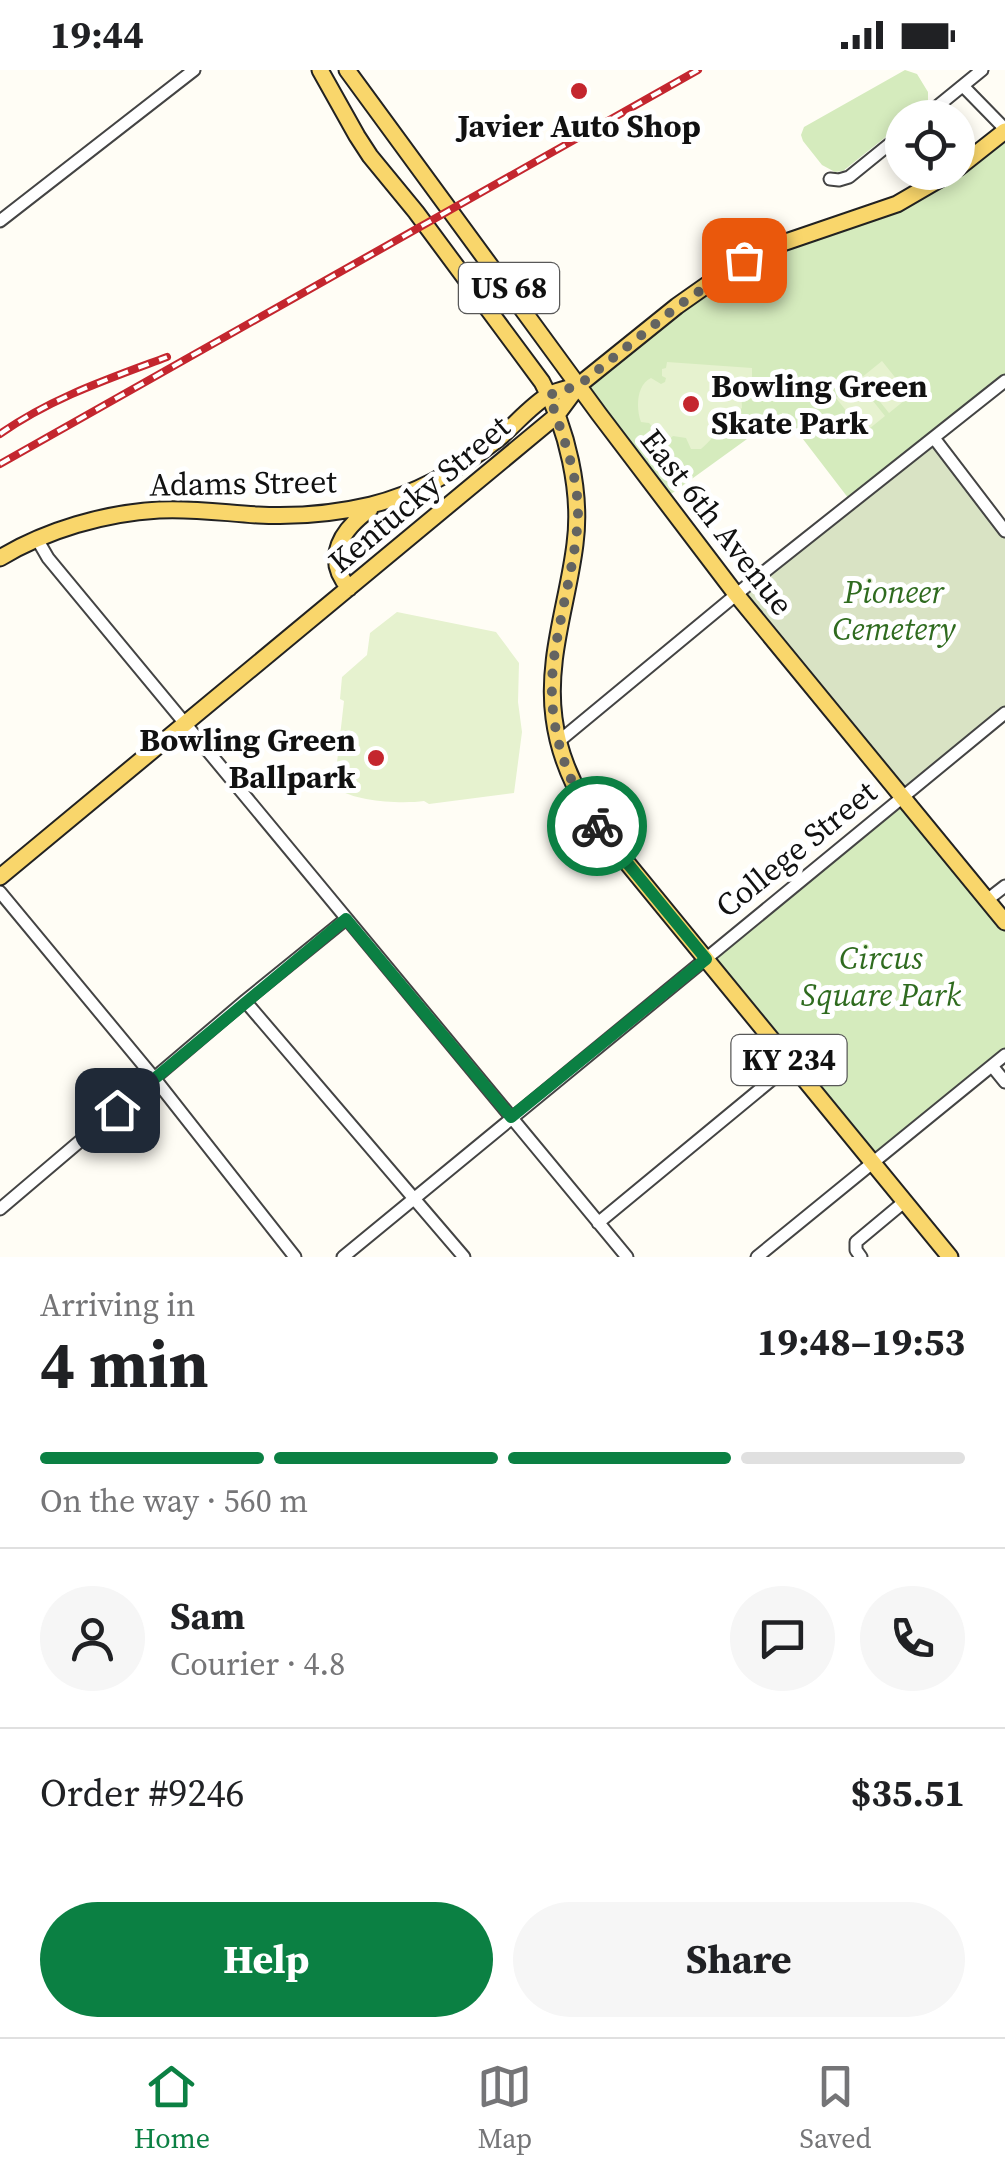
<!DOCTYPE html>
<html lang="en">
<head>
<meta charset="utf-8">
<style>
	body { margin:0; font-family:"Source Serif 4",serif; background:#f6f6f6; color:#202124; height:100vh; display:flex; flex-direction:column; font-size:38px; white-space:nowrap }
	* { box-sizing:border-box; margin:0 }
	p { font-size:32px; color:#757577 }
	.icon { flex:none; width:55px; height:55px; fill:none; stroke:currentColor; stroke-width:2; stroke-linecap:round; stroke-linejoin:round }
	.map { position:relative; height:1187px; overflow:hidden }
	.side { display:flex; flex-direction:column; background:#fff; flex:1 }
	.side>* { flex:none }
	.tools { position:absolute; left:885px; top:30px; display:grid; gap:20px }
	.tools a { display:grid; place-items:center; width:90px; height:90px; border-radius:50%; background:#fff; box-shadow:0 5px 15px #0003; font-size:50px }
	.pin { position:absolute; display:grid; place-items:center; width:85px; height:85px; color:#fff; margin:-42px; border-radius:20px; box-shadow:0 5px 15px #0006 }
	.courier { position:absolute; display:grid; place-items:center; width:100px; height:100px; margin:-50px; border:8px solid #0b8043; border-radius:50%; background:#fff; color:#222; box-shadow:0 2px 12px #0007 }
	.head em { font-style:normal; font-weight:700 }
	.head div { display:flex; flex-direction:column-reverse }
	.head { display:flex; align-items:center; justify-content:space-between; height:170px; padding:0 40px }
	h1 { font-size:65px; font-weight:700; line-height:75px }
	.bar { display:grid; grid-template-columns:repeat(4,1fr); gap:15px 10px; align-content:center; height:120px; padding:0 40px }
	.bar i { height:12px; border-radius:8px; background:#e0e0e0 }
	.bar .on { background:#0b8043 }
	.bar p { grid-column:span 4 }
	.line { display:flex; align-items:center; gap:25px; padding:0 40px; border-top:2px solid #e0e0e0 }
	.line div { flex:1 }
	.round { display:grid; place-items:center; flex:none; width:105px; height:105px; border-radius:52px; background:#f6f6f6 }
	.button { display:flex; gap:20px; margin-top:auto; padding:20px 40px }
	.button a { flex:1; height:115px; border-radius:60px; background:#0b8043; color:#fff; font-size:40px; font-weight:700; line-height:115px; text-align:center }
	.button a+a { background:#f6f6f6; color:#202124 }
	.status { display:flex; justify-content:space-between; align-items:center; height:70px; padding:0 50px; background:#fff; direction:ltr }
	.status svg { height:28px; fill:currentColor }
	.menu { display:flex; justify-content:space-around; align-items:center; height:140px; border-top:2px solid #e0e0e0; background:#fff; font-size:28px; color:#757577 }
	.menu a { display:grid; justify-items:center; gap:5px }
	.menu .on { color:#0b8043 }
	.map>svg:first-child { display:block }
</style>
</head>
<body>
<div class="status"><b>19:44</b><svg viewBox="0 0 49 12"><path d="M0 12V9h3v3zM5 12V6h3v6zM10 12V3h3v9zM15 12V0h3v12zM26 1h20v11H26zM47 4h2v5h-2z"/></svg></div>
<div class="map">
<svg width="1005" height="1187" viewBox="0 0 1005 1187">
	<rect width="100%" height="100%" fill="#fffdf5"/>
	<path fill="#d5ebbd" d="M905,0L917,4L928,22V30C923,39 914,48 902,48V54L843,101L835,102L822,95L803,71L801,65L804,57Z
		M1005,61V310L852,433L783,343L664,429L579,315L731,198L925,120Z
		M902,727L1005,853V985L872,1092L706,889Z"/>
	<path fill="#d9e3c4" d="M934,368L1005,457V644L902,727L735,523Z"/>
	<path fill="#e6f2cf" d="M882,291L910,326L889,343L861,308Z
		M667,292L752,298V309L741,318L742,338C726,349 716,366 701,379H691L686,368L673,366L666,372H658L650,363L652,356L649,353L641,352C636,339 636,315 651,308L661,314L665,312L666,308L662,306V299L666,298Z
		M857,311L885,346L864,363L836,328Z
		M397,542L496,562L519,593L518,632L522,662L514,723L429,734L424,731C403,734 354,732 337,718L335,710L344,631L340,629L342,607L367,585L370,563Z"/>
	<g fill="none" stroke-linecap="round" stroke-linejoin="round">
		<g stroke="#444" stroke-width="15">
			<path id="minor" d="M963,16L1005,59
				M923,48L982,0
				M830,109L839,110L849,107L902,64
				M0,151L194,0
				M934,368L1005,461
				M37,469L48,488L627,1187
				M558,672L749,514L1005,311
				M0,822L155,1009L295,1187
				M987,830L1005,816
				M245,931L464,1187
				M992,996L1005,1012
				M0,1139L245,931L346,849
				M598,1153L792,993
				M343,1187L1005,643
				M757,1187L1005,985
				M861,1187L856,1180V1172L904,1132"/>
		</g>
		<g stroke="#222" stroke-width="19">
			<path id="major" d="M320,0L357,66L370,86L416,142L542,312C567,358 582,422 575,474C568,532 546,589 554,648C560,695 582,735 610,772L950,1187
				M347,0L599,344L735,523L1005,852
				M958,98L1005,61
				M0,488C46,460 105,443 159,440C192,438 225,443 258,445C296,447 333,444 371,435C417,424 461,398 498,369C515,355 531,335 550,324C559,320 570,318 579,315
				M349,518C322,487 343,459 370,439
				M0,807L556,346L579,315L677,236L731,198L774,176L897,134L952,102"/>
		</g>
		<use href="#minor" stroke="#fff" stroke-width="11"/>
		<use href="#major" stroke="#f9d66b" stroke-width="15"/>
		<g stroke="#c4262e" stroke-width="8">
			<path id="rail" d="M0,364C51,328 108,309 167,287
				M0,394L698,0"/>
		</g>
		<use href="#rail" stroke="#fff" stroke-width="4" stroke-dasharray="11" stroke-linecap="butt"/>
	</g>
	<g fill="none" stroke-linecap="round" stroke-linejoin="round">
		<path stroke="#646461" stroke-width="10" stroke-dasharray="0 18" d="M597,756C568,714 550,663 552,611C553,583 560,555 565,528C571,500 577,472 578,444C578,403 562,364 549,325L579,315L678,236L744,190"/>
		<path stroke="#0b8043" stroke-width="12" d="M117,1040L346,849L511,1047L706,889L597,756"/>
	</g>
	<g fill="#c4262e" stroke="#fff" stroke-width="4">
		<circle cx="579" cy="21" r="10"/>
		<circle cx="691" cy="334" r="10"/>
		<circle cx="376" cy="688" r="10"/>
	</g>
	<g text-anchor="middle" stroke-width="10" stroke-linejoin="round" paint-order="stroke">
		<g fill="#fff" stroke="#585858" stroke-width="2.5">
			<rect x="459" y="193" width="100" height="50" rx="8"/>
			<rect x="731.5" y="965" width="115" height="50" rx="8"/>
		</g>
		<g font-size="30" font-weight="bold" fill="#111">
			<text x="509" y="228">US 68</text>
			<text x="789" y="1000">KY 234</text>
		</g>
		<g font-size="32" font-weight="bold" fill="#111" stroke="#fff">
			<text x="579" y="67">Javier Auto Shop</text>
			<text x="711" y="327" text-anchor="start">Bowling Green<tspan x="711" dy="37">Skate Park</tspan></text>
			<text x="356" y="681" text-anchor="end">Bowling Green<tspan x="356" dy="37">Ballpark</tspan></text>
		</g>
		<g font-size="32" fill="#111" stroke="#fff">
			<text transform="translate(243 413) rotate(-1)" y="11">Adams Street</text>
			<text transform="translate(419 424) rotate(-40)" y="11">Kentucky Street</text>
			<text transform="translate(717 452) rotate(52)" y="11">East 6th Avenue</text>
			<text transform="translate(796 779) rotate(-39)" y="11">College Street</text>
		</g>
		<g font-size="32" font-style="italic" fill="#2f6b1f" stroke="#fff">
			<text x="894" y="533">Pioneer<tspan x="894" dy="37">Cemetery</tspan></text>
			<text x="881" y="899">Circus<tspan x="881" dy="37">Square Park</tspan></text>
		</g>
	</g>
</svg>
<div class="tools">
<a><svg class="icon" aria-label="locate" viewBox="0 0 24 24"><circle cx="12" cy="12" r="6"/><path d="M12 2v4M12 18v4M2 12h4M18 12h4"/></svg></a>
</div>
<div class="pin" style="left:744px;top:190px;background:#ea580c"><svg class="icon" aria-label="bag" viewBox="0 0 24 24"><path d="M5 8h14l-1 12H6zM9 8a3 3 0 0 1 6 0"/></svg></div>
<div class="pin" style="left:117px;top:1040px;background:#1f2937"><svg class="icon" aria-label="home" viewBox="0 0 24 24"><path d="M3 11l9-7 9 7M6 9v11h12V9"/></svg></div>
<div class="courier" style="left:597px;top:756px"><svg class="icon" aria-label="bike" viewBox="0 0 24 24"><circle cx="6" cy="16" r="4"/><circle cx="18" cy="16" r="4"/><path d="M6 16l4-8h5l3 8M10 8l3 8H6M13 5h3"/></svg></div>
</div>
<section class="side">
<div class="head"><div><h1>4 min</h1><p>Arriving in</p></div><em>19:48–19:53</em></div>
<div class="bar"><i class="on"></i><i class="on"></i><i class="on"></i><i></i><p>On the way · 560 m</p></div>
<div class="line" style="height:180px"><a class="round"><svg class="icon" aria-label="person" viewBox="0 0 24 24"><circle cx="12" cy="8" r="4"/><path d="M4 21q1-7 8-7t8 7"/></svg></a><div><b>Sam</b><p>Courier · 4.8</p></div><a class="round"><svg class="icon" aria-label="chat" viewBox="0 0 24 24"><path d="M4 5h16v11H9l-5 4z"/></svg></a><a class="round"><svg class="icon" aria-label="phone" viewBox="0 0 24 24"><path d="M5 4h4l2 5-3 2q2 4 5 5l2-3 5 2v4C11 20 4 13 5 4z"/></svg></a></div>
<div class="line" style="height:130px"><div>Order #9246</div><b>$35.51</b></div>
<div class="button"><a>Help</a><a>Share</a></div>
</section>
<nav class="menu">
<a class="on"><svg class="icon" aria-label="home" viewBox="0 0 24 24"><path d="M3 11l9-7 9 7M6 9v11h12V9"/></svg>Home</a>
<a><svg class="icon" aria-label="map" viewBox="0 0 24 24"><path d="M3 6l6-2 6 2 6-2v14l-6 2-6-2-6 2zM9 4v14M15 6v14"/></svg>Map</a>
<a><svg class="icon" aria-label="saved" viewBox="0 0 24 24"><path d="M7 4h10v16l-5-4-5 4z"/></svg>Saved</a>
</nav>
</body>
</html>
